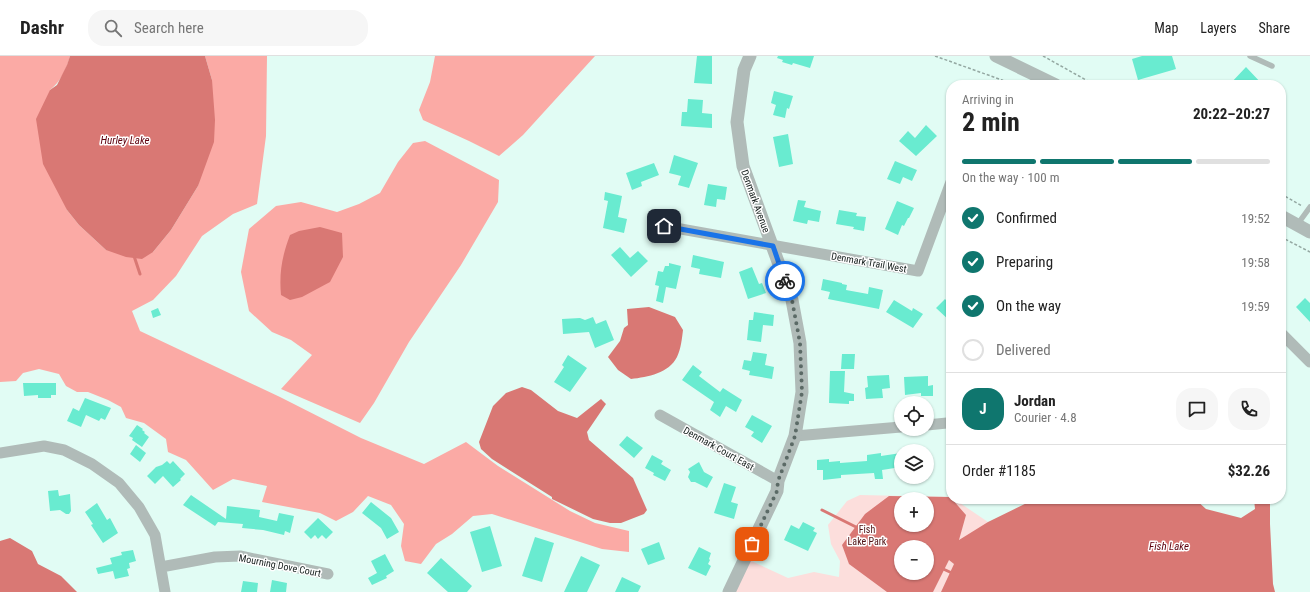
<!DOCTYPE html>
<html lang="en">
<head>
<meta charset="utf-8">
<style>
	body { margin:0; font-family:"Roboto Condensed",sans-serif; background:#f6f6f6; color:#222; height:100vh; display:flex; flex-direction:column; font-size:15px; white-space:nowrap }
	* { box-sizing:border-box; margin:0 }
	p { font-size:13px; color:#767676 }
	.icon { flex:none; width:22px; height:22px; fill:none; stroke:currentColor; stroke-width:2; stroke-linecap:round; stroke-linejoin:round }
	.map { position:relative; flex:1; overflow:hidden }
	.panel { position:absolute; left:946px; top:24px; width:340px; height:424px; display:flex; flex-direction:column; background:#fff; border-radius:16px; box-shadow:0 1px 3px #0004 }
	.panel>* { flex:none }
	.buttons { position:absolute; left:894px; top:340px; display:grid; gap:8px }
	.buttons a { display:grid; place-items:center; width:40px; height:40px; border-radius:50%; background:#fff; box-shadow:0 1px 3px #0004; font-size:20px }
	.pin { position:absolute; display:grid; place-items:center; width:34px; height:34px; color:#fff; margin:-17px; border-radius:8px; box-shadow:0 2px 6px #0006 }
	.courier { position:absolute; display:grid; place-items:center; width:40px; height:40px; margin:-20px; border:3px solid #1a73e8; border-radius:50%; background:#fff; color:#222; box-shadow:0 1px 5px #0007 }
	.headline em { font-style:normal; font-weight:700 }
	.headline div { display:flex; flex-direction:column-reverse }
	.headline { display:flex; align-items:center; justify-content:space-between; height:68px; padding:0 16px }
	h1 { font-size:26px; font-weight:700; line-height:30px }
	.bar { display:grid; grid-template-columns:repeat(4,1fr); gap:6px 4px; align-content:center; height:48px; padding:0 16px }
	.bar i { height:5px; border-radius:3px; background:#e0e0e0 }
	.bar .selected { background:#0f766e }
	.bar p { grid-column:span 4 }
	.line { display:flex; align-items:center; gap:10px; padding:0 16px; border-top:1px solid #e0e0e0 }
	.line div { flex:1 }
	.round { display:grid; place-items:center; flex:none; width:42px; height:42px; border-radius:16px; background:#f6f6f6 }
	ol { padding:0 16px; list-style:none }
	li { display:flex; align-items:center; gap:12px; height:44px }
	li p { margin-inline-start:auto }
	li .icon { padding:4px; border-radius:50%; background:#0f766e; color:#fff; stroke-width:4 }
	li:last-child { color:#767676 }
	li i { width:22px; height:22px; border:2px solid #e0e0e0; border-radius:50% }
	header { display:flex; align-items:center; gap:24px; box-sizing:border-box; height:56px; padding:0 20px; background:#fff; border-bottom:1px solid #e0e0e0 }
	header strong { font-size:19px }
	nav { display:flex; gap:22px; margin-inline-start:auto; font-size:14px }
	.search { width:280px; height:36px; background:#f6f6f6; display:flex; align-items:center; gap:10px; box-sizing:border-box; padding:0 14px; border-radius:16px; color:#767676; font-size:15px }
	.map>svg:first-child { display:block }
</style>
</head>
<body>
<header>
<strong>Dashr</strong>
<div class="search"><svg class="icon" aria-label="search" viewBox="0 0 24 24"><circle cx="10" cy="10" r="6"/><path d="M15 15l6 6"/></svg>Search here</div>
<nav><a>Map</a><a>Layers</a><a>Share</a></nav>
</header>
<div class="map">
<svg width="1310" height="536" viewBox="0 0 1310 536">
	<rect width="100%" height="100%" fill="#e1fcf4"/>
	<path fill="#fcdedc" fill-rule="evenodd" d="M860,439L951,441V443H954L988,466L954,508L946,536H732L745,502L788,522L814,516L839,521L840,505L831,488L828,469L847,445ZM901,443H927V469H901ZM901,491H927V517H901Z"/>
	<path fill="#fbaaa5" d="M0,0H70C67,13 60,26 50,34L67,154L79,169L106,194L153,196L171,174L198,130L212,24L205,0H267L266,80L257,148L233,158L202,180L176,220L153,244L132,255L140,275L280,341L361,382L424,408L466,386L498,410L570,455L595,467L629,475V496L602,493L492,458L473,460L452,478L436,488L421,508L405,505L401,490L404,468L391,449L368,440L353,456L336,465L320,457L262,446L267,430L233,423L213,434L186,404L168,396L166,383L144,367L126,362L121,351L108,344L88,336H77L66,330L59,318L39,313L23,317L16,325L0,326Z
		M435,0H595L523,79L499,100L469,85L423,64L419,54L430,26Z
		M425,85L499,124L498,146L461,209L409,286L374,347L360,367L281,333L312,299L291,284L272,276L249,255L241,216L249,173L276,150L301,146L337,156L359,148L380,137L398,106L413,87Z"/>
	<path fill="#d97874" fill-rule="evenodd" d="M70,0H205L212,24L215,64L214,86L198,130L171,174L153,196L142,203L126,201L106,194L79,169L67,154L43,108L36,63L50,34L57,29L67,9Z
		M320,171L342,177L343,201L330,226L302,241L290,244L281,239C279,217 282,200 290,179L299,175Z
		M649,251L675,261L683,274C682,282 681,293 677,301C669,317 648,321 631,323L618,314L608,301L620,285L624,272L628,269L627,253Z
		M522,331L531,334L558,355L577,362L601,343L606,348L587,376L589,384L633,422L647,454L644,458L621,467H610L593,463L552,443V441L492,403L481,393L479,386L493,350L506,337Z
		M889,440L951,441V443H952L966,459L959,484L988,466L1035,443H1195L1206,453L1241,462L1255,453L1254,443H1270V468L1273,528L1275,536H941L954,508L949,504L933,536H887L849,508L842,489L865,458ZM901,443H927V469H901ZM901,491H927V517H901Z
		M10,482L32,495L38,508L61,520L77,536H0V485Z"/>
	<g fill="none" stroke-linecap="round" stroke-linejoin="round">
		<path stroke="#d97874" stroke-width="3" d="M134,200L140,218
			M822,454L858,472
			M941,512L952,517"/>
	</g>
	<path fill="#69ebd0" d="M697,0H712V28L694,27Z
		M778,0H814L810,12L793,7L792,9L782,6L783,4L777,2Z
		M1142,0H1172L1176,13L1138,24L1132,3Z
		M1246,11L1263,29H1229Z
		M774,35L793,40L789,53L787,52L785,62L773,59L776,49L771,47Z
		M688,43L703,44L702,57L712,58V72L681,70L682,56H687Z
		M926,69L937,80L916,100L899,85L908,75L915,82Z
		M788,78L793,108L779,111L773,81Z
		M674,99L698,107L689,132L678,129L681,120L669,117Z
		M895,105L917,114L912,125L903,121L900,128L887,123Z
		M654,107L659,119L641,126L642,130L632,134L626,117Z
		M708,128L727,131L725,144L717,143L716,151L704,149Z
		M605,136L622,140L618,161L627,163L624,177L603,172L608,145L604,144Z
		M798,144L806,145L804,151L821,155L819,166L808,164L807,168L793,165Z
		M897,145L914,152L909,162H908L904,170L902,169L898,179L885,173Z
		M839,154L857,157L856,160L866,161L864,175L853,173L854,171L836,168Z
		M620,191L630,202L638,195L648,205L631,221L611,199Z
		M693,199L724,206L721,222L699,218L700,213L691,211Z
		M669,207L681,210L676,233L666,231L663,247L656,245L659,230L655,229L658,215L663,216L665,210H669Z
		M752,211L759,228L762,227L766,237L748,243L739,216Z
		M823,223L842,227V228L847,229L846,234L868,238L869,231L883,234L879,253L828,243L830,236L821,234Z
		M1305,242L1310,247V266L1296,251Z
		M945,243L951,250V266L936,252Z
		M894,244L912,255L913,252L923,258L913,272L886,256Z
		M158,252L161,259L153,262L151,255Z
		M754,256L774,259L773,270L763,269L761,286L747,284L749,264H753Z
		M593,261L596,268L606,264L614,284L595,292L589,276L563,278L562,263L580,262L585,264Z
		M753,296L767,298L765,309L774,311L772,323L749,319L750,315L742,313L744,304L751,305Z
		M842,298H855L854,313H841Z
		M568,299L587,312L570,336L554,326L564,311L562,309Z
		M693,309L702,316L699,320L720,336L723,332L742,344L736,356L726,350L720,361L710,354L714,346L682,324Z
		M830,315H845L844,336L854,338V345H849V348L829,347Z
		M889,319L890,332L882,333L883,342L866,343L865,332L868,331L867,320Z
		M928,320V330L933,329V340H921V337L905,339L904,321Z
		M23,327H56V339H51V342H38V339L24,340Z
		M85,342L111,352L105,364L101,362L99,365L86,359L81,371L67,365L73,352L79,355Z
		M752,359L772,370L762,387L751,380L754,376L745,371Z
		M137,369L143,373L142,374L145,376L144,377L149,381L142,391L132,384L133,382L129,380Z
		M627,380L643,392L634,402L619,389Z
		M136,389L146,397L140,406L130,398Z
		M881,397V400L901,397V411L882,414L883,423H875L874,417L841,419V422L823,424V414H817V404L829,403V406L840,405V407L867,405V399Z
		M652,399L663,405L661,408L671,414L665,425L653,419L654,417L645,412Z
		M167,405L170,408L173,405L185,418L180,423L181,424L173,431L163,420L155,428L147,420L156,411L162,409Z
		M699,406L704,416L713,421L707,432L695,426H691L688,421L690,416L688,413Z
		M724,427L736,431L731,446L738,448L734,463L714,457Z
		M58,434L59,440L70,438L71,455L69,458H66L60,454L50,455L48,435Z
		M191,439L226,463L227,450L260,454L259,461L277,465L279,457L294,460L290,477L285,475L284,479L263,474L242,472L243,468L218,466L215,470L183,449Z
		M371,446L391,462L399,476L387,483L381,472L362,457Z
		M97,447L107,464L110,462L118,477L103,487L91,469L93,468L85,456Z
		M318,462L333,476L326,483L322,479L318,483L315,479L311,483L304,476Z
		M803,466L815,472L813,475L817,477L808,495L784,484L791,469L799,473Z
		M490,470L502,510L482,516L470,476Z
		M535,481L554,487L542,526L522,520Z
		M659,486L665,503L648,509L641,493Z
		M699,491L711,497L709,503L710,504L708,508L711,510L706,520L688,512Z
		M133,494L136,505L129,507L130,512L127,513L129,520L115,523L113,515L98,518L96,512L112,508L110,502L122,499L121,496Z
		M385,498L394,515L386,520L387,522L372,529L368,522L377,517L371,505Z
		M581,500L600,509L587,536H564Z
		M441,502L472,530L467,536H448L427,517Z
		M622,521L641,530L638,536H615Z
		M272,524L287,527L286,536H270Z
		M243,525L258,527L257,536H241Z"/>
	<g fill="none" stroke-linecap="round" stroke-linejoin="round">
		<path stroke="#94a8a2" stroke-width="1.5" stroke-dasharray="3 2" stroke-linecap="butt" d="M935,0L1002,24L1010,29
			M1043,0L1095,29
			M1281,138L1302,150
			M1281,181L1310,196"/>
		<path stroke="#b0bbb8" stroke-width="5.5" d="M1250,0L1272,10
			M1297,169L1310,151"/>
		<path stroke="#b0bbb8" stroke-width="11" d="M664,170L918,215L951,126
			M1281,277L1310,306
			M660,359L778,425
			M927,369L947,367
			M795,380L901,371
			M0,397L44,390L64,394L92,408L119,427L139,451L155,479L165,536
			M161,511L215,501L240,500L328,518"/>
		<path stroke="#b0bbb8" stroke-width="13" d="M996,0L1056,29
			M1281,160L1310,176
			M729,536L777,435L778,425L795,380L802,336L800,287L792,244L743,110L737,66L744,14L750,0"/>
	</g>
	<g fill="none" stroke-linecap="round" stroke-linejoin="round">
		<path stroke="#5b6a66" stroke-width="4" stroke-dasharray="0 7.2" d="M752,488L777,435L778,425L795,380L802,336L800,287L792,244L785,225"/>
		<path stroke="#1a73e8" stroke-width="5" d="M664,170L773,190L785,225"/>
	</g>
	<g text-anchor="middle" stroke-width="3" stroke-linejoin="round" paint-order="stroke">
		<g font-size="10" fill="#131c1a" stroke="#fff">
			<text transform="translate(756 145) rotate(70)" y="4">Denmark Avenue</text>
			<text transform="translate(869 206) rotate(10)" y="4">Denmark Trail West</text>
			<text transform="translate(719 392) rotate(29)" y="4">Denmark Court East</text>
			<text transform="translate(280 509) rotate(11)" y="4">Mourning Dove Court</text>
		</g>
		<g font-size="10" fill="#4f1214" stroke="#fff">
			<text x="867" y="477">Fish<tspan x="867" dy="12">Lake Park</tspan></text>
		</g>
		<g font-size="11" font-style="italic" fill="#5f030f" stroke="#fff">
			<text x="125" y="88">Hurley Lake</text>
			<text x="1169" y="494">Fish Lake</text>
		</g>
	</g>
</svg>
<div class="buttons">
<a><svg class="icon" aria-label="locate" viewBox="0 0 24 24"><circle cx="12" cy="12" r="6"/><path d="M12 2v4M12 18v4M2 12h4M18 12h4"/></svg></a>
<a><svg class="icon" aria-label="layers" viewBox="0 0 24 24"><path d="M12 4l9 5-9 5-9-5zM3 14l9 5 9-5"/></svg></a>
<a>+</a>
<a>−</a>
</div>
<div class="pin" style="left:752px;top:488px;background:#ea580c"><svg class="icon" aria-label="bag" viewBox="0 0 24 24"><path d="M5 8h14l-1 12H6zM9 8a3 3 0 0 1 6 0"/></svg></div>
<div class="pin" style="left:664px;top:170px;background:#1f2937"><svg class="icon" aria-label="home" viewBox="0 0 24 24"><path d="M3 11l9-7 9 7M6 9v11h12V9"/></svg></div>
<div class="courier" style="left:785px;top:225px"><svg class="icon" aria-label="bike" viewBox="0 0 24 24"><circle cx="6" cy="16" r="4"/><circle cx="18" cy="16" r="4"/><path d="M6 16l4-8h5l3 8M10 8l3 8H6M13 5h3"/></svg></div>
<section class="panel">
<div class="headline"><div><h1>2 min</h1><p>Arriving in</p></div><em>20:22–20:27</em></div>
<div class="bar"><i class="selected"></i><i class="selected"></i><i class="selected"></i><i></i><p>On the way · 100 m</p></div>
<ol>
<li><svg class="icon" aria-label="check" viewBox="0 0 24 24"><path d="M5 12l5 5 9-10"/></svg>Confirmed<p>19:52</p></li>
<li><svg class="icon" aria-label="check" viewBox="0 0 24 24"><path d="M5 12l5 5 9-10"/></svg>Preparing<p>19:58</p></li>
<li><svg class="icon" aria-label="check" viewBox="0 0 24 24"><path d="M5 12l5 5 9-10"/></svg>On the way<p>19:59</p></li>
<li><i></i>Delivered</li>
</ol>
<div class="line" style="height:72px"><b class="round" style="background:#0f766e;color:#fff">J</b><div><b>Jordan</b><p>Courier · 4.8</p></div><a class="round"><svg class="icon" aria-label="chat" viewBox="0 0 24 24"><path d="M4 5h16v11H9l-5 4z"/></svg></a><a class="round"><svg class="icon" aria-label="phone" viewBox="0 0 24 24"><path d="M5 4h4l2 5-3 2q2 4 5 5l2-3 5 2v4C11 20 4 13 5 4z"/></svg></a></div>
<div class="line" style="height:52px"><div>Order #1185</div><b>$32.26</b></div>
</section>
</div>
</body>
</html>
